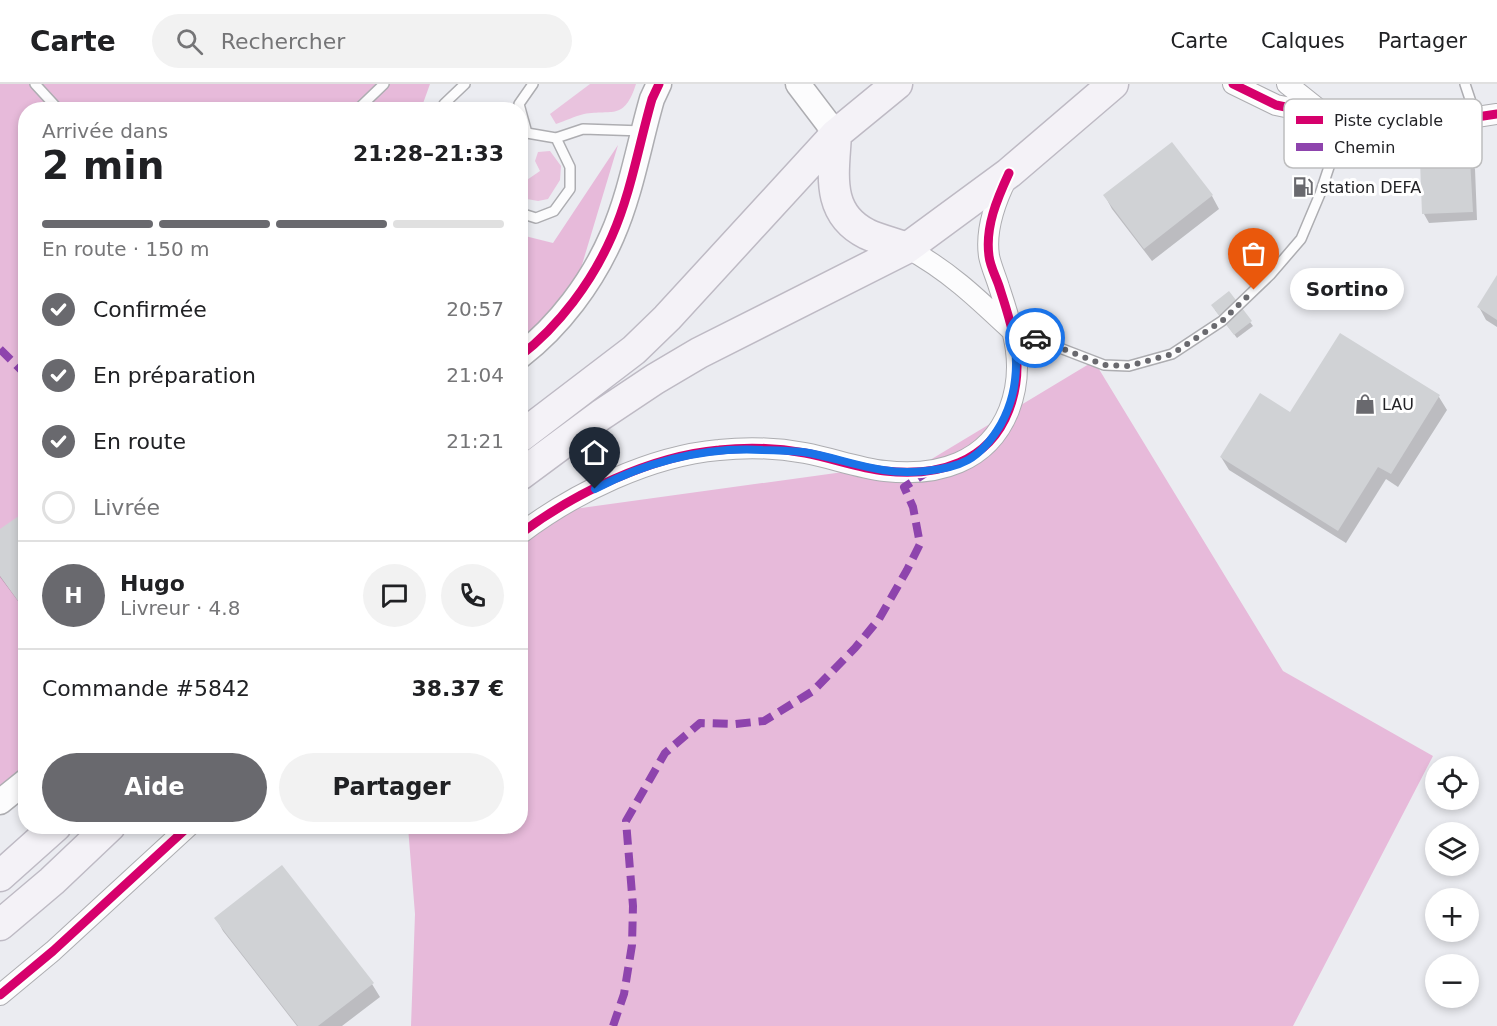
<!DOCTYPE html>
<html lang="fr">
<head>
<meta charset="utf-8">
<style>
	body { margin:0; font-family:"DejaVu Sans",sans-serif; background:#f2f2f2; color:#202124; height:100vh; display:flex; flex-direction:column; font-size:22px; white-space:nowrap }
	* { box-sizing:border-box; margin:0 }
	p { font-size:20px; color:#757577 }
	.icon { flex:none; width:33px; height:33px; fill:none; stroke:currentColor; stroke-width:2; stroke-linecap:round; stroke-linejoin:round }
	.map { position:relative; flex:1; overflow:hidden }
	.panel { position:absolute; left:18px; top:18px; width:510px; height:732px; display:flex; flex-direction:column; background:#fff; border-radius:24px; box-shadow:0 3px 9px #0003 }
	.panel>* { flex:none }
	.tools { position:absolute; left:1425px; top:672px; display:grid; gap:12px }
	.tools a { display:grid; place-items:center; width:54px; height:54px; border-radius:50%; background:#fff; box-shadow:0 3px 9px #0003; font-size:30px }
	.pin { position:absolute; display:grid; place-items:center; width:51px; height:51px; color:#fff; margin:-62px -26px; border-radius:50% 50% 50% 0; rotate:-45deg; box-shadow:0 0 6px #0007 }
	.pin .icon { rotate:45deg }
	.courier { position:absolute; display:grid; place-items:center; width:60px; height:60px; margin:-30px; border:4px solid #1a73e8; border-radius:50%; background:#fff; color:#222; box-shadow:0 2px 8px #0007 }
	.bubble { position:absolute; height:42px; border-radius:21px; background:#fff; box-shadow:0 3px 9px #0003; font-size:20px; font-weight:800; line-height:42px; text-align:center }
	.headline em { font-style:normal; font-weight:800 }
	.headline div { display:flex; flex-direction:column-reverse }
	.headline { display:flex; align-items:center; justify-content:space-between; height:102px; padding:0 24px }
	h1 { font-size:39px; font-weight:800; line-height:45px }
	.bar { display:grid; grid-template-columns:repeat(4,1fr); gap:9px 6px; align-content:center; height:72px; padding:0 24px }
	.bar i { height:8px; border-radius:4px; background:#e0e0e0 }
	.bar .on { background:#69696e }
	.bar p { grid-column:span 4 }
	.line { display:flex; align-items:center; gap:15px; padding:0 24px; border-top:2px solid #e0e0e0 }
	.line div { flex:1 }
	.round { display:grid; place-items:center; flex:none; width:63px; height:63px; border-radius:32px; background:#f2f2f2 }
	ol { padding:0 24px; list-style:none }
	li { display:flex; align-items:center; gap:18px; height:66px }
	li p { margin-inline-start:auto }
	li .icon { padding:6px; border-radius:50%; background:#69696e; color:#fff; stroke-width:4 }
	li:last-child { color:#757577 }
	li i { width:33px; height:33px; border:3px solid #e0e0e0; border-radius:50% }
	.button { display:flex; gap:12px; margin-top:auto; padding:12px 24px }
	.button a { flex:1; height:69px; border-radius:36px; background:#69696e; color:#fff; font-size:24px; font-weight:800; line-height:69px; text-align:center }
	.button a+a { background:#f2f2f2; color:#202124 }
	header { display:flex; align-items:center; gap:36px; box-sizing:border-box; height:84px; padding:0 30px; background:#fff; border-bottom:2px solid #e0e0e0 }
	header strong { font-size:28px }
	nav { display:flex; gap:33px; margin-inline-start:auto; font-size:21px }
	.search { width:420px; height:54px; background:#f2f2f2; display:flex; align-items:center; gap:15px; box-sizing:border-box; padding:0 21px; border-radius:33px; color:#757577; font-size:22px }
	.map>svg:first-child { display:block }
</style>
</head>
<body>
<header>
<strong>Carte</strong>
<div class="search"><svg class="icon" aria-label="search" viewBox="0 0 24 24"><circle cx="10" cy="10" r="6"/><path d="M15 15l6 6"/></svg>Rechercher</div>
<nav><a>Carte</a><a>Calques</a><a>Partager</a></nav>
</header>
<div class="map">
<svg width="1497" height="942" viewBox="0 0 1497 942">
	<rect width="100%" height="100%" fill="#ebecf1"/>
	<path fill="#e9c3de" d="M590,0H636C624,37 613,25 584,30C575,32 565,37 556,40L550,30Z
		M550,67L561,82L560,96L548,115L538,117L527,115L521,105V100L540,87L535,77L538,68Z"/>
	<path fill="#e7bada" d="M0,0H430L421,25L26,26V684L0,704Z
		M618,61L569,224L521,282V151L553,159Z
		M1094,277L1283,587L1433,672L1293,942H411L415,830L408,743L520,742L521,469L545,429L930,376Z"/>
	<path fill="#0003" d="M1470,77L1475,85L1477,136L1429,139L1424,130L1421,78Z
		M1105,112H1212L1219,125L1152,177L1112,125Z
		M1497,194V243L1486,236L1479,223Z
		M1229,210L1253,242L1237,254L1215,226Z
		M1340,251L1439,313L1447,326L1398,403L1386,395L1346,459L1229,386L1221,373L1291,330Z
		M26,429V528L0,493V447Z
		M216,834L372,900L380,913L342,942H297L223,847Z"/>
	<path fill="#d0d2d5" d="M1172,58L1213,111L1144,165L1103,111Z
		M1470,75L1473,128L1422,130L1420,77Z
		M1497,191V236L1477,223Z
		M1229,207L1252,237L1234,251L1211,221Z
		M1340,249L1440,311L1391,390L1378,383L1338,447L1220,373L1260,309L1290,328Z
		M26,427V528L0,492V445Z
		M282,781L374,899L318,942H298L214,834Z"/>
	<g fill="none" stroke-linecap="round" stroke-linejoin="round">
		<g stroke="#adadb1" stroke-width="12">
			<path id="service" d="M35,0L59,26
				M533,0L519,20L527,49L556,54L583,45L643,47
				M1465,0L1476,33
				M357,26L384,0
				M444,26V20L465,0
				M520,129L536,134L554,127L570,105V83L556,54
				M1013,248L1026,251L1104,281L1129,282L1172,270L1222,237L1270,191L1301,155L1320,110L1345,35"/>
		</g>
		<g stroke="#adadb1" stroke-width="22">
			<path id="minor" d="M1233,0L1276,21L1361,39L1403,40L1457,36L1497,30
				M1287,0L1321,27
				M907,164C949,187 977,214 1011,246
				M520,450C574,409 650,372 719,366C746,363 778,364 805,369C832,374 858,384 885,387C937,393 988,379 1009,326C1026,282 1013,245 999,203C996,193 991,182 989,172C985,145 995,118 1007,94
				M0,911L53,867L189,742"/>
		</g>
		<g stroke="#adadb1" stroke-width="27">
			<path id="tertiary" d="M798,0L836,50
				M520,272C559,242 592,198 612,152C631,109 639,60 652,15L659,0
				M0,718L26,697"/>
		</g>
		<g stroke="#bebac4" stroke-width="33">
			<path id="primary" d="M836,50C834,89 825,129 867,150C880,156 894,159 907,164
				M520,353L634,266L667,234L836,50L897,0
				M520,391L601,331L655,295L699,269L907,164L1009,89L1113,0
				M0,792L56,742
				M0,841L52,797L110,742"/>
		</g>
		<use href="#service" stroke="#fcfcfd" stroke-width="9"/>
		<use href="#minor" stroke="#fcfcfd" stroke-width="20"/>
		<use href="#tertiary" stroke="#fcfcfd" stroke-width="24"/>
		<use href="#primary" stroke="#f4f2f7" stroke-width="30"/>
		<path stroke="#8e44ad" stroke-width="8" stroke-dasharray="15 8" stroke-linecap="butt" d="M0,265L26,291
			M613,942L624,910L632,861L633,822L626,737L665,669L700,639L735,640L764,637L813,607L855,564L879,535L907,486L920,460L913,423L904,403L926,389"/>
		<g stroke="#fff" stroke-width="13">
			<path id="cycleway" d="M1233,0L1276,21L1361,39L1403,40L1457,36L1497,30
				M520,272C559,242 592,198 612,152C631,109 639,60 652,15L659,0
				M520,450C574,409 651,372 719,366C746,363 778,364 805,369C832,374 858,384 885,387C937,393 989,379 1009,326C1026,281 1013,245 999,202C996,193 990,182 989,172C985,143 997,115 1009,89
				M0,911L53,867L189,742"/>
		</g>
		<use href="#cycleway" stroke="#d6006c" stroke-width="9"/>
	</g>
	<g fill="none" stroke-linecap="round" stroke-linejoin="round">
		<path stroke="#69696e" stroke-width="6" stroke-dasharray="0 10.8" d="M1035,254L1104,281L1129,282L1172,270L1222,237L1254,206"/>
		<path stroke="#1a73e8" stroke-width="8" d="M595,405C647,378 704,363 762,366C775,366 789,367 803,368C830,372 856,382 883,386C906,390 946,388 968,376C982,368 993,354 1001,340C1017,311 1019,280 1013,248L1035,254"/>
	</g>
	<defs>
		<g id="fuel-bare" transform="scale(1.62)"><path d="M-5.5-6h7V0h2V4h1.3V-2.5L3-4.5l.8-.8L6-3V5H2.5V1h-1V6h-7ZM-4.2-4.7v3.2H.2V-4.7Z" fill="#69696e" stroke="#fff" stroke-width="2.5" paint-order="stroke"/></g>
		<g id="shop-bare" transform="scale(1.62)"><path d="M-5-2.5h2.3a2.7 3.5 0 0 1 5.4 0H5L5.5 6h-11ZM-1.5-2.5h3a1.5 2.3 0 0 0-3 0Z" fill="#69696e" stroke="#fff" stroke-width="2.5" paint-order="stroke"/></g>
	</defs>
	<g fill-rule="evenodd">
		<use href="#fuel-bare" x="1303" y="103"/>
		<use href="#shop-bare" x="1365" y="320"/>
	</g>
	<g text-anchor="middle" stroke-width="6" stroke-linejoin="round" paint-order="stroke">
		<g font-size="16" fill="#232327" stroke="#fff" text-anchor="start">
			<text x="1320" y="109">station DEFA</text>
			<text x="1382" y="326">LAU</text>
		</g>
	</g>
	<rect x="1284" y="15" width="198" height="69" rx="9" fill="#fff" stroke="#bdbdbe" stroke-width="1.5"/>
	<rect x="1296" y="32" width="27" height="8" fill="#d6006c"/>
	<rect x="1296" y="59" width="27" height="8" fill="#8e44ad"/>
	<g font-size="16" fill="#232327">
		<text x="1334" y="42">Piste cyclable</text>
		<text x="1334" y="69">Chemin</text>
	</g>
</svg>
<div class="tools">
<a><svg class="icon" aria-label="locate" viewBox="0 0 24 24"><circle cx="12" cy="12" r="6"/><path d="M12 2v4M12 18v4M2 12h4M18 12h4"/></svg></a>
<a><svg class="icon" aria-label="layers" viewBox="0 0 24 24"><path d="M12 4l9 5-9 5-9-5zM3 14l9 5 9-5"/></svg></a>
<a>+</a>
<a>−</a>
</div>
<div class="pin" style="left:1254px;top:206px;background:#ea580c"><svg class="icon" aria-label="bag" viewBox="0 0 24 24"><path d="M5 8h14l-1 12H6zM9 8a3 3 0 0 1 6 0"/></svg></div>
<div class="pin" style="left:595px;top:405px;background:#1f2937"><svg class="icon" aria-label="home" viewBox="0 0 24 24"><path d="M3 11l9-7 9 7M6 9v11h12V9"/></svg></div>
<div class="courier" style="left:1035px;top:254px"><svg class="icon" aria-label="car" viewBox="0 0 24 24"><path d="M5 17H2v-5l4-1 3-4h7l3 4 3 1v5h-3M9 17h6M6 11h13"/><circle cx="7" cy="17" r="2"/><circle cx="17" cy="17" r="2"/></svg></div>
<div class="bubble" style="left:1290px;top:184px;width:114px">Sortino</div>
<section class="panel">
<div class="headline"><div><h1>2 min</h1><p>Arrivée dans</p></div><em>21:28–21:33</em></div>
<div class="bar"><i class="on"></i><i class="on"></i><i class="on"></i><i></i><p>En route · 150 m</p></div>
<ol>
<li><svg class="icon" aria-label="check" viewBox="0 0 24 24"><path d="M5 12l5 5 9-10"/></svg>Confirmée<p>20:57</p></li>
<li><svg class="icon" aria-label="check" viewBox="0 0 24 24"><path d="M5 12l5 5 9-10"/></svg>En préparation<p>21:04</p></li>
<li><svg class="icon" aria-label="check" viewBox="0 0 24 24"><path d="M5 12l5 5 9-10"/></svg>En route<p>21:21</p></li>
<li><i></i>Livrée</li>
</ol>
<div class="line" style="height:108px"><b class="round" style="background:#69696e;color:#fff">H</b><div><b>Hugo</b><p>Livreur · 4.8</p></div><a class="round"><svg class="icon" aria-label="chat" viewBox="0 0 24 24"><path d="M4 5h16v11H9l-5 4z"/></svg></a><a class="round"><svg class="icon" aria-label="phone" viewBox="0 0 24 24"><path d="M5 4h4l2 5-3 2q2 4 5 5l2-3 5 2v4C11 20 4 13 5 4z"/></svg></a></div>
<div class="line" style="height:78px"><div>Commande #5842</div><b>38.37 €</b></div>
<div class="button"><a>Aide</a><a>Partager</a></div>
</section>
</div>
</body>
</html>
